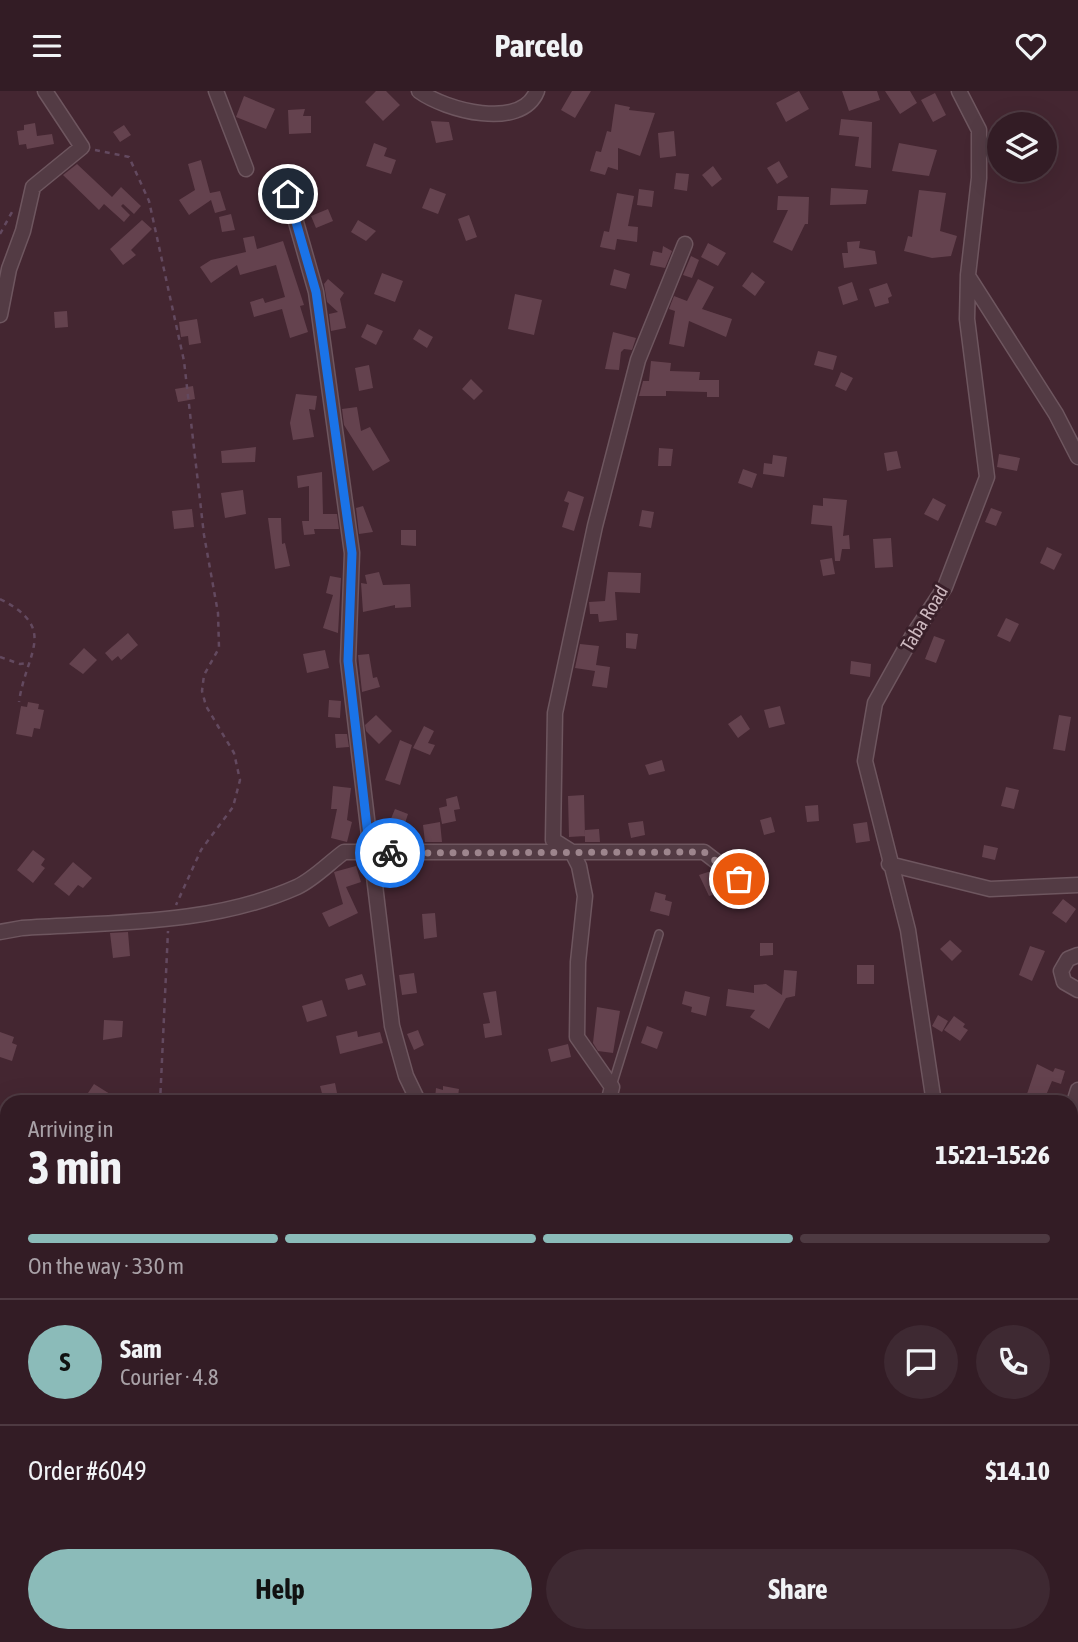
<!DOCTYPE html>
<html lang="en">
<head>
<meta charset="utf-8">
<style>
	body { margin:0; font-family:"Asap Condensed",sans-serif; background:#3e2932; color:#f1f3f6; height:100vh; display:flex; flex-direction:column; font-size:26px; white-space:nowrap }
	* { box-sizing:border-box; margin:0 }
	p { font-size:23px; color:#a9a1a7 }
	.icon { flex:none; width:38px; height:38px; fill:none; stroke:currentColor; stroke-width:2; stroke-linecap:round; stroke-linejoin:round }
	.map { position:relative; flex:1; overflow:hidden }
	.drawer { position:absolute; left:0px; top:1004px; width:1078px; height:548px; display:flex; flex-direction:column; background:#331c25; border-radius:21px 21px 0 0; box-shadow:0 7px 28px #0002,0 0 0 2px #4e3a42 }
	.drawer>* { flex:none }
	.tools { position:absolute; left:987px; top:21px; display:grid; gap:14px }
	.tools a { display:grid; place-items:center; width:70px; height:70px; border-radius:50%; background:#331c25; box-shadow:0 7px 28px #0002,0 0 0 2px #4e3a42; font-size:35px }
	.pin { position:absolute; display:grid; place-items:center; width:60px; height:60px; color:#fff; margin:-30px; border:4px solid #fff; border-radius:50%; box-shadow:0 2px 7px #0007 }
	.courier { position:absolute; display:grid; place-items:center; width:70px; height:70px; margin:-35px; border:5px solid #1a73e8; border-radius:50%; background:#fff; color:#222; box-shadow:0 2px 9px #0007 }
	.headline em { font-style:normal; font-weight:700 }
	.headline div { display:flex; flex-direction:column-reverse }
	.headline { display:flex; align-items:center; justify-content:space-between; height:119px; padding:0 28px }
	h1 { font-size:46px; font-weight:700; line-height:52px }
	.bar { display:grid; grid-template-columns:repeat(4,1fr); gap:10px 7px; align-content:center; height:84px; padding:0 28px }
	.bar i { height:9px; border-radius:5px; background:#4e3a42 }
	.bar .selected { background:#8bbbb9 }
	.bar p { grid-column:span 4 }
	.line { display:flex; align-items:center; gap:18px; padding:0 28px; border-top:2px solid #4e3a42 }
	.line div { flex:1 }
	.round { display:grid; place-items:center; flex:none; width:74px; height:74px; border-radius:37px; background:#3e2932 }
	.primary-button { display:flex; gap:14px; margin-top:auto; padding:14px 28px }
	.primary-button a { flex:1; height:80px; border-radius:42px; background:#8bbbb9; color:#111; font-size:28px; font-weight:700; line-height:80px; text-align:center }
	.primary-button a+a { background:#3e2932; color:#f1f3f6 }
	header { display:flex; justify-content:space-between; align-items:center; height:91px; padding:0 28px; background:#331c25; font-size:32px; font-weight:700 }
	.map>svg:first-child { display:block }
</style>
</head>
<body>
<header><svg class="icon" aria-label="menu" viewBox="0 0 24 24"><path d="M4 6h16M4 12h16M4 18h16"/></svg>Parcelo<svg class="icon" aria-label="heart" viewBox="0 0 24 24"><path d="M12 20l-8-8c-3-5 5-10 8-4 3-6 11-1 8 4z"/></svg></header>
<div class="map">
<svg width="1078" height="1551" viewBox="0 0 1078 1551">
	<rect width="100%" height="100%" fill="#442631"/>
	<path fill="#64424e" d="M376,0H386L400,14L383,30L365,11Z
		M572,0H591L575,27L561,19Z
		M799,0L809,18L786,31L776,12Z
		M842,0H877L880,9L849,20Z
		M885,0H910L917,12L900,23Z
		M935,2L946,24L933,31L921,9Z
		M244,5L275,18L266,38L236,26Z
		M615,13L630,16L629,19L655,22L640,65L618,57V79L608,76L605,84L590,80L596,60L601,61L607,40L611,41Z
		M305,18L303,25H311V42L289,43L288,19Z
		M841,28L872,31L871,77L855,75L859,46L839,44Z
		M431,30L449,31L453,49L436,52Z
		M35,32L37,45L52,43L54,53L27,58L26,53L19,54L17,40L24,39V34Z
		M124,34L131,44L120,51L113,41Z
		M674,40L676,65L660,67L658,42Z
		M374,52L387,57L384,65L396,69L391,83L366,75Z
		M899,52L937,59L929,85L892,80Z
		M201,69L210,102L220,100L226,119L215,122L211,109L189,124L179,109L195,99L188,73Z
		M779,70L788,86L777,93L767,77Z
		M77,73L112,106L121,96L141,115L134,123L123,113L121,115L130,124L124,131L104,113L99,119L63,84Z
		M713,75L722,88L712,96L702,84Z
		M676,82L689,83L687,100L674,98Z
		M430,97L446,103L438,123L422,117Z
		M831,97L868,99L866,113L830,114Z
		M639,98L654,100L652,116L637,114Z
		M919,99L946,102L940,140L957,145L951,165L932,167L904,160L908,145L912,146Z
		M617,102L634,105L628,135L638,136L637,151L617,148L615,159L600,156L604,140L609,141Z
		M778,105L809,106L808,133H805L792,160L773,151L788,119H777Z
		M328,118L333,130L316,137L311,125Z
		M231,123L235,139L222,141L219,126Z
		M469,124L477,146L466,150L458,128Z
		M142,129L152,138L131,159L136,164L123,174L110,158Z
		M358,129L376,140L366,150L351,141Z
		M254,145L257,158L283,150L304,214L300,215L308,241L290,247L282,218L254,226L250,211L263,207L265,212L285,206L276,174L240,184L237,174L211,192L200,176L211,169L246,161L243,147Z
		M860,150L859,157L875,160L877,173L844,177L842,162H848L847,151Z
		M708,152L726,162L718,175L701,166Z
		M663,155L672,160L665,177L650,174L653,160L662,162Z
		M691,165L699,169L692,187L683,184Z
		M614,178L630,183L626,198L610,194Z
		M752,181L765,191L755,205L742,195Z
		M382,182L403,190L395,211L374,203Z
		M328,188L344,202L340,208L346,237L331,240L329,223L338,221L327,211L324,193Z
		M698,188L714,196L702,218L732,228L726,246L689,230L684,256L669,253L675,220L669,218L674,205L687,210Z
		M852,191L858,209L843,214L838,196Z
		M887,192L892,205L888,207L889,212L875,216L869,198Z
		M515,203L542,209L534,244L508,238Z
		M67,220L68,236L55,237L54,221Z
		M197,228L201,252L189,254L188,245L181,246L179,231Z
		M367,233L383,240L376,254L361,246Z
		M419,238L433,246L427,257L413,248Z
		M613,241L636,247L632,259L624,258L621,261L619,279L605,278Z
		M818,260L837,265L833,279L814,274Z
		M651,270L671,272L670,280L700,281L699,289H719V306H707V301L666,300V305H639L643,290H649Z
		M369,274L373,297L359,300L355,277Z
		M841,281L853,287L846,300L835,295Z
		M471,288L483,300L474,309L462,298Z
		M193,295L195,308L178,311L175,298Z
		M296,303L317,305L315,319L309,318L314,346L293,349L290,332Z
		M357,316L361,340L370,336L390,370L373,380L344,334L342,318Z
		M256,356L255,371L222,372L221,360Z
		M659,357L673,358L671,375H658Z
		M897,360L901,377L887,380L884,362Z
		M999,363L1020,367L1017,380L997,376Z
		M773,364L787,366L784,386L763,383L764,372L772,373Z
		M743,378L757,383L752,397L738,392Z
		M322,381L323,423H337L339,438H314L315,443L304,444L302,430H309V395L298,397L297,385Z
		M243,399L246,423L225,427L221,402Z
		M568,400L584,406L574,440L562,436L569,412L564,410Z
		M823,407L847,409L843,445L849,444L850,458H842L840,470H835L832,435L811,433L813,414L823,415Z
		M933,407L946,414L938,430L924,423Z
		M363,415L373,441L359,443L356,417Z
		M991,417L1002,421L996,435L985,431Z
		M192,418L194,436L174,438L172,420Z
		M642,419L654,421L651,437L639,435Z
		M268,427H281L282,453L285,452L290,475L275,478Z
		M401,439H416V455L401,454Z
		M891,447L893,476L875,477L873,448Z
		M1047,456L1062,463L1054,479L1040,472Z
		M832,467L835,483L823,485L820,469Z
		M379,481L383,494L410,493L411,516L395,517V514L363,521L361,492L367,493L365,484Z
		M608,481L641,482L640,502L615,501L617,529L599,531L598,523H590L589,511L605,510Z
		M330,485L341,487L338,542L323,537L333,504L326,502Z
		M1006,527L1019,533L1010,551L997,545Z
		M128,542L138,554L121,569L118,565L112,570L105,562Z
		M626,542L638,543L636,558L626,557Z
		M934,545L945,549L936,572L925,568Z
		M580,553L599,555L596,574L610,576L607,597L592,595L595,580L575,577Z
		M84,557L97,569L83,583L69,573Z
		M325,559L329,577L307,582L303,563Z
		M369,563L373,587L377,586L380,596L362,601L358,564Z
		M851,570L871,573L870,586L850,583Z
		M329,609L341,610L340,627L328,626Z
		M28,611L39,613L38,618L44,619L40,638L34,637L32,646L16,643L21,615L27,616Z
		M780,615L785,633L769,637L764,619Z
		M376,624L392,640L379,653L366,640L365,634Z
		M741,624L750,638L738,647L728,633Z
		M1059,624L1071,626L1065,660L1053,658Z
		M424,635L434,640L428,652L435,654L430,664L413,657Z
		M335,643H347L349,656L336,657Z
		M400,649L412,654L400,694L385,689Z
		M662,669L665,680L649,684L645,674Z
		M333,695L351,697L347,729L352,731L347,751L331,747L337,718H331Z
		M1006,696L1019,699L1014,718L1001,715Z
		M584,704L585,745L569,746L568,705Z
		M457,705L460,718L454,719L456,730L442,733L439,717L447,715L446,708Z
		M818,714L819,730L807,731L805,715Z
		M395,718L408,723L404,735L390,730Z
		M771,726L775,741L764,744L760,729Z
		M643,730L645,744L631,747L628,732Z
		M440,731L442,751H425L423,734Z
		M867,731L870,750L856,752L853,733Z
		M599,738L600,751H585V739Z
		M984,754L998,757L995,769L982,766Z
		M33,759L45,768L41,774L45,777L33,792L17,779Z
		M73,771L92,787L83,797L78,794L69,805L54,793Z
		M356,775L361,791L346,796L358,822L329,836L322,822L343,813L334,781Z
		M711,780L713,786H718L723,801L709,805L699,784Z
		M655,801L666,804L665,809L672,811L669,825L650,820Z
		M1063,808L1076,818L1066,832L1052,822Z
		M435,822L437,846L424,848L422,823Z
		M128,841L130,865L113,867L110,842Z
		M950,849L962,860L952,870L940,858Z
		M760,852H773V864L760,865Z
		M1030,855L1045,860L1032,890L1019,884Z
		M857,874H874V893H857Z
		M784,879L797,880L795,905L786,907L769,938L750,926L755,919L726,915L728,898L754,902V894L766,893L782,904Z
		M414,882L417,902L402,904L399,884Z
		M362,883L366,894L348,899L345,888Z
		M496,900L502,944L485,947L483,933L490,932L483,902Z
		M685,900L710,906L706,925L691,921L692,916L682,913Z
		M322,909L327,925L307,931L302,915Z
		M597,916L620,920L613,962L598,960L593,952Z
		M938,924L948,930L942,941L932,935Z
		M954,925L965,933L963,936L968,939L960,950L944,939Z
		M104,929L123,930L122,946L103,949Z
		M647,935L663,941L657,958L641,952Z
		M418,939L424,954L414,959L407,943Z
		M357,940L358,946L380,941L383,952L340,963L336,945Z
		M0,941L14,946L12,952L17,954L12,970L0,966Z
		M568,953L571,966L551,971L548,958Z
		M1037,973L1053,981L1055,977L1065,980L1061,993L1052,990L1044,1009L1039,1012H1024Z
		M335,992L337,1002L323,1006L320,995Z
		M94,993L110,1003L105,1012H86L90,1007L86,1005Z
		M443,995L459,998L457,1012L435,1008L436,997L443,999Z"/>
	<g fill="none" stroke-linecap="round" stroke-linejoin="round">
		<g stroke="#6e565f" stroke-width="10">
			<path id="service" d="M612,995L659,843"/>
		</g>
		<g stroke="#6e565f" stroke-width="17">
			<path id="minor" d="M216,0L246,78
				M419,0C445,19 521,40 537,0
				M288,103L316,201L352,462L348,570L392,935L406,985L419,1012
				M968,185L1056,323L1078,366
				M0,224L9,178L23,140L33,96L82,56L45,0
				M889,773L990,798L1078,794
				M0,841L22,837C113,831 212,834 297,796C314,788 329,772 344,761H704L739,788
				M1078,864L1068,868L1061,880L1064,891L1078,899
				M608,1012L612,996L577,946L578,871L585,805L579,775L572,761L553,749L555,622L595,435L638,269L685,153
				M934,1012L908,839L865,670L875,612L913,544L945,496L987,386L967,228L968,184L979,87V39L959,0
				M1071,1021L1078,999
				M1071,1069L1078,1082
				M1071,1124L1078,1120
				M193,1545L226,1551
				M39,1551L49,1545
				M828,1551L830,1545"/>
		</g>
		<path stroke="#63495f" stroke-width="2.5" stroke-dasharray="5 5" stroke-linecap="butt" d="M95,59L129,66L149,110L184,270L204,444L218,522L219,557L204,584L202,600L206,615L234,662L240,689L233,716L201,759L176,814
			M0,143L12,121
			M0,508C59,538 26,561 19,611
			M0,566L20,573L27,572
			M160,1012L168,840
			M0,1497L7,1524
			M13,1545L14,1551
			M294,1551L295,1545"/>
		<use href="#service" stroke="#533b44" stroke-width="7"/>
		<use href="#minor" stroke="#533b44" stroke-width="14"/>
	</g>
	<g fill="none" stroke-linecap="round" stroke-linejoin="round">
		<path stroke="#9d858d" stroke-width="7" stroke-dasharray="0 12.6" d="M390,762L704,761L739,788"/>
		<path stroke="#1a73e8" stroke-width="9" d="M288,103L316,201L352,462L348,570L370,762H390"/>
	</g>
	<g text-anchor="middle" stroke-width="6" stroke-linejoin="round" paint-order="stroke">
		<g font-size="19" fill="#cdb8bf" stroke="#391f29">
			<text transform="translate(924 527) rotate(-59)" y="7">Taba Road</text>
		</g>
	</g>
</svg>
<div class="tools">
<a><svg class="icon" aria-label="layers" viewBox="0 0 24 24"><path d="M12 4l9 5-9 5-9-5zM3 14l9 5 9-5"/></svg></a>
</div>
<div class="pin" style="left:739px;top:788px;background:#ea580c"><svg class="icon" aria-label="bag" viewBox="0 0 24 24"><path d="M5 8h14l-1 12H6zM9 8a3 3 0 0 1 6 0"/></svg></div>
<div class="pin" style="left:288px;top:103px;background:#1f2937"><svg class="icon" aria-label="home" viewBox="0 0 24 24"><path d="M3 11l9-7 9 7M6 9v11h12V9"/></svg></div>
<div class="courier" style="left:390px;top:762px"><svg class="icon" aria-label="bike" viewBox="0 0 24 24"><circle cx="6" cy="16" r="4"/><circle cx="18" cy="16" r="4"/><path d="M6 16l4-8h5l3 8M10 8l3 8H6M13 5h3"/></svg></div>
<section class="drawer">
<div class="headline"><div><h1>3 min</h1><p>Arriving in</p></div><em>15:21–15:26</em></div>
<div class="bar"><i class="selected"></i><i class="selected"></i><i class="selected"></i><i></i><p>On the way · 330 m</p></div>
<div class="line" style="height:126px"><b class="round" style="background:#8bbbb9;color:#111">S</b><div><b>Sam</b><p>Courier · 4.8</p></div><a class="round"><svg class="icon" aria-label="chat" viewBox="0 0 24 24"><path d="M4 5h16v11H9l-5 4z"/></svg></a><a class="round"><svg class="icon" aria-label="phone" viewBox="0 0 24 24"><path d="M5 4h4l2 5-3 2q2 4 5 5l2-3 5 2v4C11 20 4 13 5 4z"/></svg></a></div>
<div class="line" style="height:91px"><div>Order #6049</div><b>$14.10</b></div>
<div class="primary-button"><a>Help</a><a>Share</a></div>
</section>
</div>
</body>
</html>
